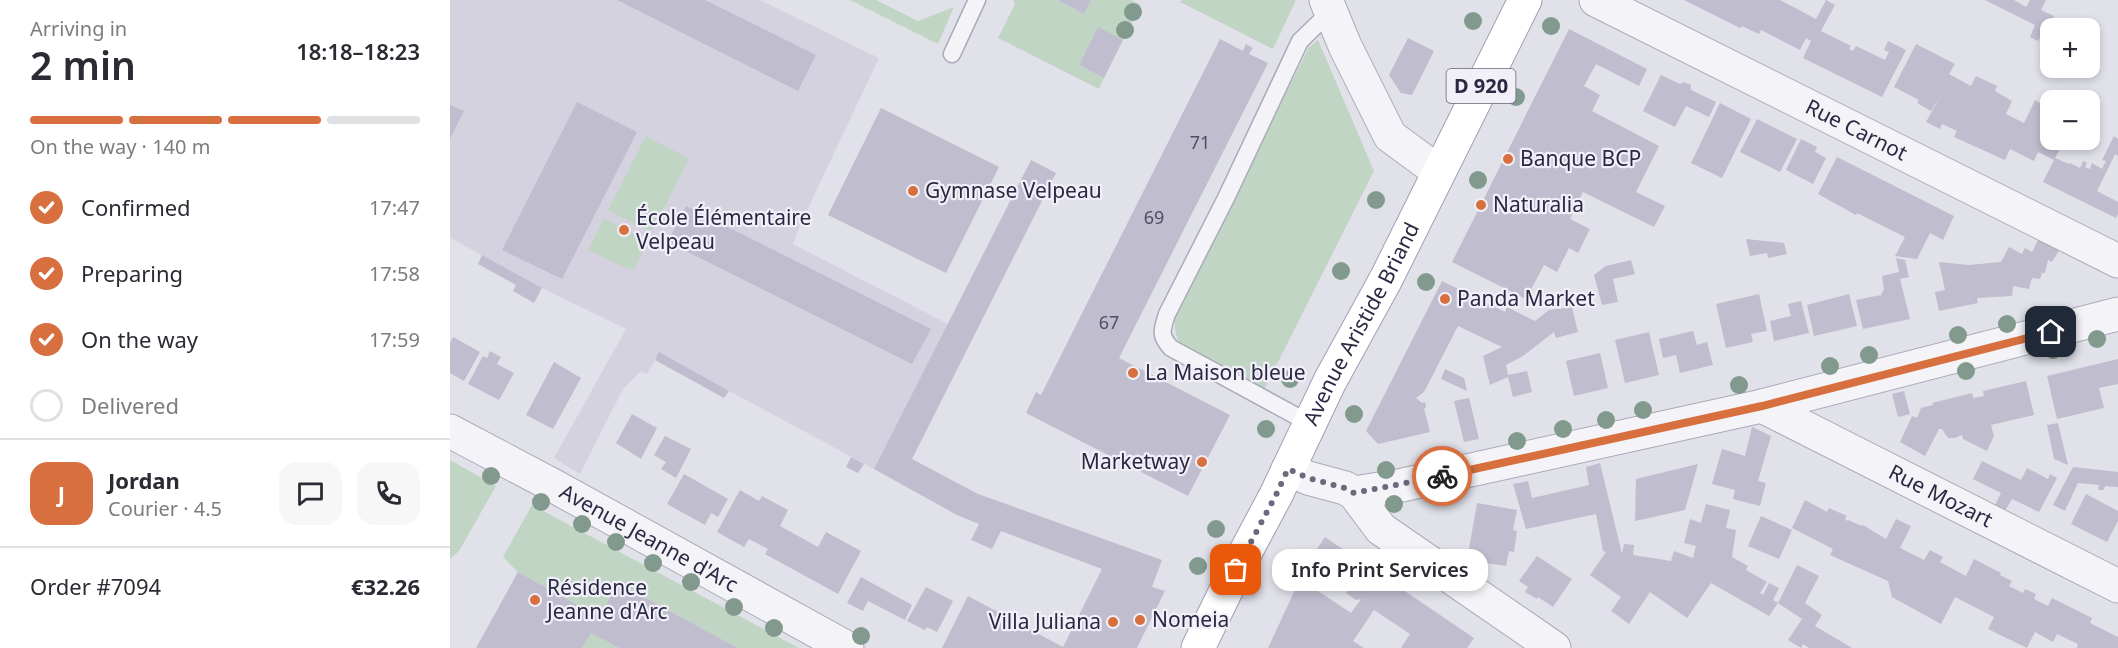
<!DOCTYPE html>
<html lang="en">
<head>
<meta charset="utf-8">
<style>
	body { margin:0; font-family:"Noto Sans",sans-serif; background:#f7f7f7; color:#2b2b33; height:100vh; display:flex; flex-direction:column; font-size:22px; white-space:nowrap }
	* { box-sizing:border-box; margin:0 }
	p { font-size:20px; color:#7c7c81 }
	.icon { flex:none; width:33px; height:33px; fill:none; stroke:currentColor; stroke-width:2; stroke-linecap:round; stroke-linejoin:round }
	.map { position:relative; flex:1; overflow:hidden }
	.side { display:flex; flex-direction:column; background:#fff; width:450px }
	.side>* { flex:none }
	.fabs { position:absolute; left:1590px; top:18px; display:grid; gap:12px }
	.fabs a { display:grid; place-items:center; width:60px; height:60px; border-radius:12px; background:#fff; box-shadow:0 3px 9px #0003; font-size:30px }
	.pin { position:absolute; display:grid; place-items:center; width:51px; height:51px; color:#fff; margin:-26px; border-radius:12px; box-shadow:0 3px 9px #0006 }
	.courier { position:absolute; display:grid; place-items:center; width:60px; height:60px; margin:-30px; border:4px solid #d76f3e; border-radius:50%; background:#fff; color:#222; box-shadow:0 2px 8px #0007 }
	.bubble { position:absolute; height:42px; border-radius:18px; background:#fff; box-shadow:0 3px 9px #0003; font-size:20px; font-weight:600; line-height:42px; text-align:center }
	.summary em { font-style:normal; font-weight:600 }
	.summary div { display:flex; flex-direction:column-reverse }
	.summary { display:flex; align-items:center; justify-content:space-between; height:102px; padding:0 30px }
	h1 { font-size:39px; font-weight:600; line-height:45px }
	.bar { display:grid; grid-template-columns:repeat(4,1fr); gap:9px 6px; align-content:center; height:72px; padding:0 30px }
	.bar i { height:8px; border-radius:4px; background:#e1e1e2 }
	.bar .selected { background:#d76f3e }
	.bar p { grid-column:span 4 }
	.line { display:flex; align-items:center; gap:15px; padding:0 30px; border-top:2px solid #e1e1e2 }
	.line div { flex:1 }
	.round { display:grid; place-items:center; flex:none; width:63px; height:63px; border-radius:18px; background:#f7f7f7 }
	ol { padding:0 30px; list-style:none }
	li { display:flex; align-items:center; gap:18px; height:66px }
	li p { margin-inline-start:auto }
	li .icon { padding:6px; border-radius:50%; background:#d76f3e; color:#fff; stroke-width:4 }
	li:last-child { color:#7c7c81 }
	li i { width:33px; height:33px; border:3px solid #e1e1e2; border-radius:50% }
	main { display:flex; flex:1; min-height:0 }
	.map>svg:first-child { display:block }
</style>
</head>
<body>
<main>
<section class="side">
<div class="summary"><div><h1>2 min</h1><p>Arriving in</p></div><em>18:18–18:23</em></div>
<div class="bar"><i class="selected"></i><i class="selected"></i><i class="selected"></i><i></i><p>On the way · 140 m</p></div>
<ol>
<li><svg class="icon" aria-label="check" viewBox="0 0 24 24"><path d="M5 12l5 5 9-10"/></svg>Confirmed<p>17:47</p></li>
<li><svg class="icon" aria-label="check" viewBox="0 0 24 24"><path d="M5 12l5 5 9-10"/></svg>Preparing<p>17:58</p></li>
<li><svg class="icon" aria-label="check" viewBox="0 0 24 24"><path d="M5 12l5 5 9-10"/></svg>On the way<p>17:59</p></li>
<li><i></i>Delivered</li>
</ol>
<div class="line" style="height:108px"><b class="round" style="background:#d76f3e;color:#fff">J</b><div><b>Jordan</b><p>Courier · 4.5</p></div><a class="round"><svg class="icon" aria-label="chat" viewBox="0 0 24 24"><path d="M4 5h16v11H9l-5 4z"/></svg></a><a class="round"><svg class="icon" aria-label="phone" viewBox="0 0 24 24"><path d="M5 4h4l2 5-3 2q2 4 5 5l2-3 5 2v4C11 20 4 13 5 4z"/></svg></a></div>
<div class="line" style="height:78px"><div>Order #7094</div><b>€32.26</b></div>
</section>
<div class="map">
<svg width="1668" height="648" viewBox="0 0 1668 648">
	<rect width="100%" height="100%" fill="#e1e1ea"/>
	<path fill="#d4d2df" d="M0,0H310L429,58L351,223L343,244L498,324L424,469L209,353L197,374L190,372L173,389L130,474L104,458L176,329L92,288L0,238Z"/>
	<path fill="#c1d5c5" d="M400,0H426L468,21L504,7L488,44Z
		M563,0H607L634,14L641,0H681L691,5L673,40L648,28L629,65L654,78L649,89L548,38L565,4Z
		M732,0H846L823,49L730,2Z
		M868,40L924,171L814,390L730,344C724,333 724,324 726,312L855,55L859,47Z
		M196,136L236,157L238,161L204,228L198,231L158,210Z
		M154,218L194,239L196,246L184,269H178L138,250Z
		M0,460L46,486L9,551L0,559Z
		M82,505L349,648H288L168,583L149,617L68,572L53,557Z
		M141,633L169,648H132Z"/>
	<path fill="#bfbdce" fill-rule="evenodd" d="M167,0H255L366,55L348,91Z
		M607,0H641L634,14Z
		M1234,0H1330L1366,19L1376,0L1385,5L1371,31L1401,46L1399,49L1403,51L1406,46L1435,60L1439,52L1434,50L1438,41L1456,50L1432,97L1353,58L1361,41L1356,38L1350,50L1311,30L1309,34L1292,26L1290,28Z
		M1535,0H1564L1576,7L1580,0H1596L1591,10L1604,16L1596,31L1594,30L1588,41L1580,37L1585,25Z
		M648,27L673,40L654,78L629,65Z
		M1119,29L1197,69L1189,86L1146,64L1134,86L1150,95L1142,111L1209,146L1186,192L1215,206L1204,227L1133,192L1120,219L1140,229L1128,253L1119,248L1107,272L1094,265L1076,299L1002,262Z
		M958,38L984,51L962,95L951,93L939,75Z
		M770,39L793,51L796,44L803,48L799,54L818,63L669,358L780,415L738,496L576,413L586,392L591,395Z
		M1466,44L1505,64L1499,74L1521,86L1526,76L1547,86L1545,91L1562,101L1556,114L1574,123L1585,100L1600,108V140H1615L1605,158L1619,164L1620,163L1630,168L1633,161L1637,163L1635,167L1640,169L1642,163L1652,169L1656,161L1652,160L1664,136L1668,139V156L1665,154L1647,191L1668,202V214L1666,218L1593,182L1604,160L1588,152L1584,161L1560,149L1555,160L1504,137L1507,131L1492,124L1490,129L1476,122L1491,95L1481,111L1467,103L1469,100L1444,87Z
		M1211,75L1230,84L1234,82L1241,85V90L1266,102L1259,117L1236,106L1225,127L1193,111Z
		M127,102L187,132L112,279L52,250Z
		M1270,103L1301,119L1272,178L1241,163Z
		M0,105L14,111L0,139Z
		M431,108L549,167L496,273L378,215Z
		M1307,119L1347,139L1330,172L1290,152Z
		M1351,139L1367,147L1365,152L1376,158L1363,184L1336,170Z
		M1387,157L1504,216L1493,240L1480,233L1467,259L1445,256L1455,237L1407,213L1406,215L1368,194Z
		M581,160L606,173L462,459L528,494L712,560L702,587L715,591L687,648H492L518,596L613,647L652,569L551,531L542,549L521,540L529,524L507,515L424,469Z
		M236,206L481,329L462,364L218,242Z
		M1589,238L1610,249L1602,262L1598,260L1595,273H1592L1590,279L1582,278L1579,289L1563,286L1562,296L1527,298L1528,303L1489,311L1485,292L1495,290L1489,262L1519,265L1551,262L1559,247L1572,254L1575,248L1582,252Z
		M1296,239L1334,243L1337,254L1318,258L1317,253L1300,256Z
		M32,255L92,288L84,303L63,291L66,285L28,264Z
		M1446,258L1455,260L1459,277L1450,279L1460,319L1413,329L1406,300L1431,295L1434,289L1432,276L1449,272Z
		M1181,260L1185,274L1163,279L1168,302L1152,305L1144,275L1156,266Z
		M992,281L1055,312L1057,307L1085,321L1099,310L1122,307L1128,332L1106,338L1104,332L1073,356L1056,365L1058,375L1077,371L1082,392L1063,397L1058,377L1040,385L1033,356L1052,347L1008,326L974,392L966,398L972,403L975,402L976,408H974L980,432L928,444L916,431Z
		M1309,294L1317,331L1301,334L1303,342L1276,348L1266,304Z
		M1399,294L1407,326L1364,336L1357,305Z
		M1351,301L1359,333L1324,341L1320,321L1341,316L1338,304Z
		M1243,331L1247,345L1257,342L1263,365L1230,373L1226,355L1213,358L1209,339Z
		M1199,332L1209,375L1175,383L1165,340Z
		M3,337L30,352L14,381L0,373V343Z
		M40,351L51,357L47,364L64,373L49,400L18,384L33,356L37,358Z
		M209,352L279,391L274,398L205,360Z
		M1150,353L1158,388L1124,396L1116,361Z
		M1668,359V384L1649,388L1654,408L1607,419L1597,376Z
		M104,362L131,378L103,429L76,415Z
		M995,369L1014,378L1017,391L991,379Z
		M1576,381L1584,415L1541,425L1544,436L1537,451L1513,439L1512,435L1505,438H1498L1492,429H1489L1475,456L1450,442L1462,416L1467,418L1471,408L1483,405L1482,403L1522,393L1523,398L1534,396L1533,391Z
		M1454,391L1460,414L1448,417L1442,394Z
		M1019,398L1029,439L1014,442L1004,401Z
		M182,414L207,428L191,459L166,443Z
		M1608,423L1618,465L1604,459L1597,425Z
		M1302,427L1321,436L1308,481L1316,483L1310,506L1283,499L1285,490L1262,484L1272,449L1295,456Z
		M215,436L241,449L226,478L211,469L216,462L204,455Z
		M401,457L414,464L408,473L396,467Z
		M1532,461L1571,480L1577,468L1598,479L1600,474L1607,478L1589,512L1562,499L1553,514L1543,509L1551,493L1523,479Z
		M1150,463L1172,554L1174,544L1184,545L1183,555L1221,561L1224,551L1243,558L1246,546L1234,543L1240,519L1251,523L1256,504L1280,510L1276,528L1286,530L1282,557L1298,566L1296,570L1317,582L1310,593L1313,595L1319,583L1329,588L1323,600L1328,603L1347,565L1369,576L1355,603L1372,615L1365,626L1402,648H1359L1353,644L1351,648L1338,640L1352,619L1328,603L1319,616L1261,583L1237,618L1200,592L1179,624L1161,611L1171,597L1140,575L1156,552L1153,551L1146,514L1076,529L1063,484L1078,481L1082,498L1139,485L1136,467Z
		M1248,464L1235,510L1185,521L1186,479Z
		M1623,467L1668,472V487L1655,486L1654,490H1648L1649,485L1628,483L1615,511L1603,505Z
		M234,474L278,499L268,517L261,513L255,525L217,504Z
		M290,490L309,501L312,496L338,510L330,526L368,547L376,532L411,551L388,594L315,554L318,549L299,539L294,547L267,532Z
		M1636,494L1668,511V521L1657,542L1621,524Z
		M1355,500L1377,512L1379,508L1397,516L1395,519L1397,521L1398,520L1412,526L1413,525L1436,539L1446,519L1461,526L1450,548L1474,560L1480,550L1493,557L1490,562L1516,576L1524,559L1551,573L1550,575L1562,581L1559,586L1573,593L1575,589L1586,594L1584,599L1598,606L1602,598L1642,618L1640,623L1668,637V648H1627L1628,644L1607,634L1603,642L1585,632L1577,648L1538,629L1544,617L1505,597L1491,624L1442,597L1438,581L1380,555L1383,549L1342,528Z
		M1027,503L1067,510L1063,530L1067,531L1064,552L1059,551L1056,566L1017,560Z
		M1311,516L1342,530L1329,559L1298,546Z
		M875,537L1024,638L1017,648H951L960,634L924,610L903,641L914,648H818L850,579L848,577ZM875,574L894,587L897,582L902,585L896,593L906,600L911,599L901,613L865,589Z
		M1087,556L1122,579L1103,607L1088,597L1087,599L1075,592L1078,587L1069,581Z
		M68,572L149,617L168,583L288,648H169L141,633L132,648H26Z
		M411,577L462,605L455,620L418,601L413,611L397,603Z
		M476,587L503,601L487,632L477,627L475,630L457,621Z"/>
	<g fill="none" stroke-linecap="round" stroke-linejoin="round">
		<g stroke="#aaaab8" stroke-width="19">
			<path id="lane" d="M502,54L527,0
				M859,423L721,348C709,335 712,330 717,314L776,198L850,41L881,11"/>
		</g>
		<g stroke="#aaaab8" stroke-width="35">
			<g id="street">
				<path d="M876,0L895,46L940,136L989,172"/>
				<path id="s1" d="M1146,0L1668,261"/>
				<path id="s2" d="M1312,406L1668,586"/>
				<path id="s3" d="M0,431L104,486L397,648"/>
				<path d="M838,469L858,478L895,488L904,493L948,486L1312,406L1668,314"/>
				<path d="M904,493L931,529L1104,648"/>
			</g>
		</g>
		<g stroke="#a19fb7" stroke-width="35">
			<g id="primary">
				<path id="s4" d="M748,648L786,570L826,495L880,381L936,279L1075,0"/>
			</g>
		</g>
		<use href="#lane" stroke="#f4f4f8" stroke-width="16"/>
		<use href="#street" stroke="#f4f4f8" stroke-width="33"/>
		<use href="#primary" stroke="#fff" stroke-width="33"/>
	</g>
	<g fill="#829a8d">
		<circle cx="683" cy="12" r="9"/>
		<circle cx="1023" cy="21" r="9"/>
		<circle cx="1101" cy="26" r="9"/>
		<circle cx="675" cy="30" r="9"/>
		<circle cx="1066" cy="97" r="9"/>
		<circle cx="1028" cy="180" r="9"/>
		<circle cx="926" cy="200" r="9"/>
		<circle cx="891" cy="271" r="9"/>
		<circle cx="976" cy="282" r="9"/>
		<circle cx="1595" cy="315" r="9"/>
		<circle cx="1557" cy="324" r="9"/>
		<circle cx="1508" cy="335" r="9"/>
		<circle cx="1647" cy="339" r="9"/>
		<circle cx="1603" cy="350" r="9"/>
		<circle cx="1419" cy="355" r="9"/>
		<circle cx="1380" cy="366" r="9"/>
		<circle cx="1516" cy="371" r="9"/>
		<circle cx="840" cy="379" r="9"/>
		<circle cx="1289" cy="385" r="9"/>
		<circle cx="1193" cy="410" r="9"/>
		<circle cx="904" cy="414" r="9"/>
		<circle cx="1156" cy="420" r="9"/>
		<circle cx="816" cy="429" r="9"/>
		<circle cx="1113" cy="429" r="9"/>
		<circle cx="1067" cy="441" r="9"/>
		<circle cx="936" cy="470" r="9"/>
		<circle cx="41" cy="476" r="9"/>
		<circle cx="91" cy="502" r="9"/>
		<circle cx="944" cy="504" r="9"/>
		<circle cx="132" cy="524" r="9"/>
		<circle cx="766" cy="529" r="9"/>
		<circle cx="166" cy="542" r="9"/>
		<circle cx="203" cy="563" r="9"/>
		<circle cx="748" cy="566" r="9"/>
		<circle cx="241" cy="582" r="9"/>
		<circle cx="284" cy="607" r="9"/>
		<circle cx="324" cy="628" r="9"/>
		<circle cx="411" cy="636" r="9"/>
	</g>
	<g fill="none" stroke-linecap="round" stroke-linejoin="round">
		<path stroke="#6b697d" stroke-width="6" stroke-dasharray="0 10.8" d="M786,570L826,495L838,469L858,478L895,488L904,493L992,476"/>
		<path stroke="#d76f3e" stroke-width="8" d="M992,476L1312,406L1601,332"/>
	</g>
	<g fill="#d76f3e" stroke="#f1f0f8" stroke-width="2">
		<circle cx="1058" cy="159" r="6"/>
		<circle cx="463" cy="191" r="6"/>
		<circle cx="1031" cy="205" r="6"/>
		<circle cx="174" cy="230" r="6"/>
		<circle cx="995" cy="299" r="6"/>
		<circle cx="683" cy="373" r="6"/>
		<circle cx="752" cy="462" r="6"/>
		<circle cx="85" cy="600" r="6"/>
		<circle cx="690" cy="620" r="6"/>
		<circle cx="663" cy="622" r="6"/>
	</g>
	<g text-anchor="middle" stroke-width="4.5" stroke-linejoin="round" paint-order="stroke">
		<g font-size="18" fill="#504d66">
			<text x="750" y="149">71</text>
			<text x="704" y="224">69</text>
			<text x="659" y="329">67</text>
		</g>
		<rect fill="#f1f0f8" stroke="#666479" stroke-width="1.5" x="996.5" y="69" width="69" height="34" rx="4.5"/>
		<g font-size="20" font-weight="bold" fill="#2b2843">
			<text x="1031" y="93">D 920</text>
		</g>
		<g font-size="21" fill="#2b2843" stroke="#f1f0f8">
			<text dy="7" stroke="none"><textPath href="#s1" startOffset="291">Rue Carnot</textPath></text>
			<text dy="7" stroke="none"><textPath href="#s4" startOffset="363">Avenue Aristide Briand</textPath></text>
			<text dy="7" stroke="none"><textPath href="#s2" startOffset="200">Rue Mozart</textPath></text>
			<text dy="7" stroke="none"><textPath href="#s3" startOffset="226">Avenue Jeanne d'Arc</textPath></text>
		</g>
		<g font-size="21" fill="#2b2843" stroke="#f1f0f8" text-anchor="start">
			<text x="1070" y="166">Banque BCP</text>
			<text x="475" y="198">Gymnase Velpeau</text>
			<text x="1043" y="212">Naturalia</text>
			<text x="186" y="225">École Élémentaire<tspan x="186" dy="24">Velpeau</tspan></text>
			<text x="1007" y="306">Panda Market</text>
			<text x="695" y="380">La Maison bleue</text>
			<text x="740" y="469" text-anchor="end">Marketway</text>
			<text x="97" y="595">Résidence<tspan x="97" dy="24">Jeanne d'Arc</tspan></text>
			<text x="702" y="627">Nomeia</text>
			<text x="651" y="629" text-anchor="end">Villa Juliana</text>
		</g>
	</g>
</svg>
<div class="fabs">
<a>+</a>
<a>−</a>
</div>
<div class="pin" style="left:786px;top:570px;background:#ea580c"><svg class="icon" aria-label="bag" viewBox="0 0 24 24"><path d="M5 8h14l-1 12H6zM9 8a3 3 0 0 1 6 0"/></svg></div>
<div class="pin" style="left:1601px;top:332px;background:#1f2937"><svg class="icon" aria-label="home" viewBox="0 0 24 24"><path d="M3 11l9-7 9 7M6 9v11h12V9"/></svg></div>
<div class="courier" style="left:992px;top:476px"><svg class="icon" aria-label="bike" viewBox="0 0 24 24"><circle cx="6" cy="16" r="4"/><circle cx="18" cy="16" r="4"/><path d="M6 16l4-8h5l3 8M10 8l3 8H6M13 5h3"/></svg></div>
<div class="bubble" style="left:822px;top:549px;width:216px">Info Print Services</div>
</div>
</main>
</body>
</html>
